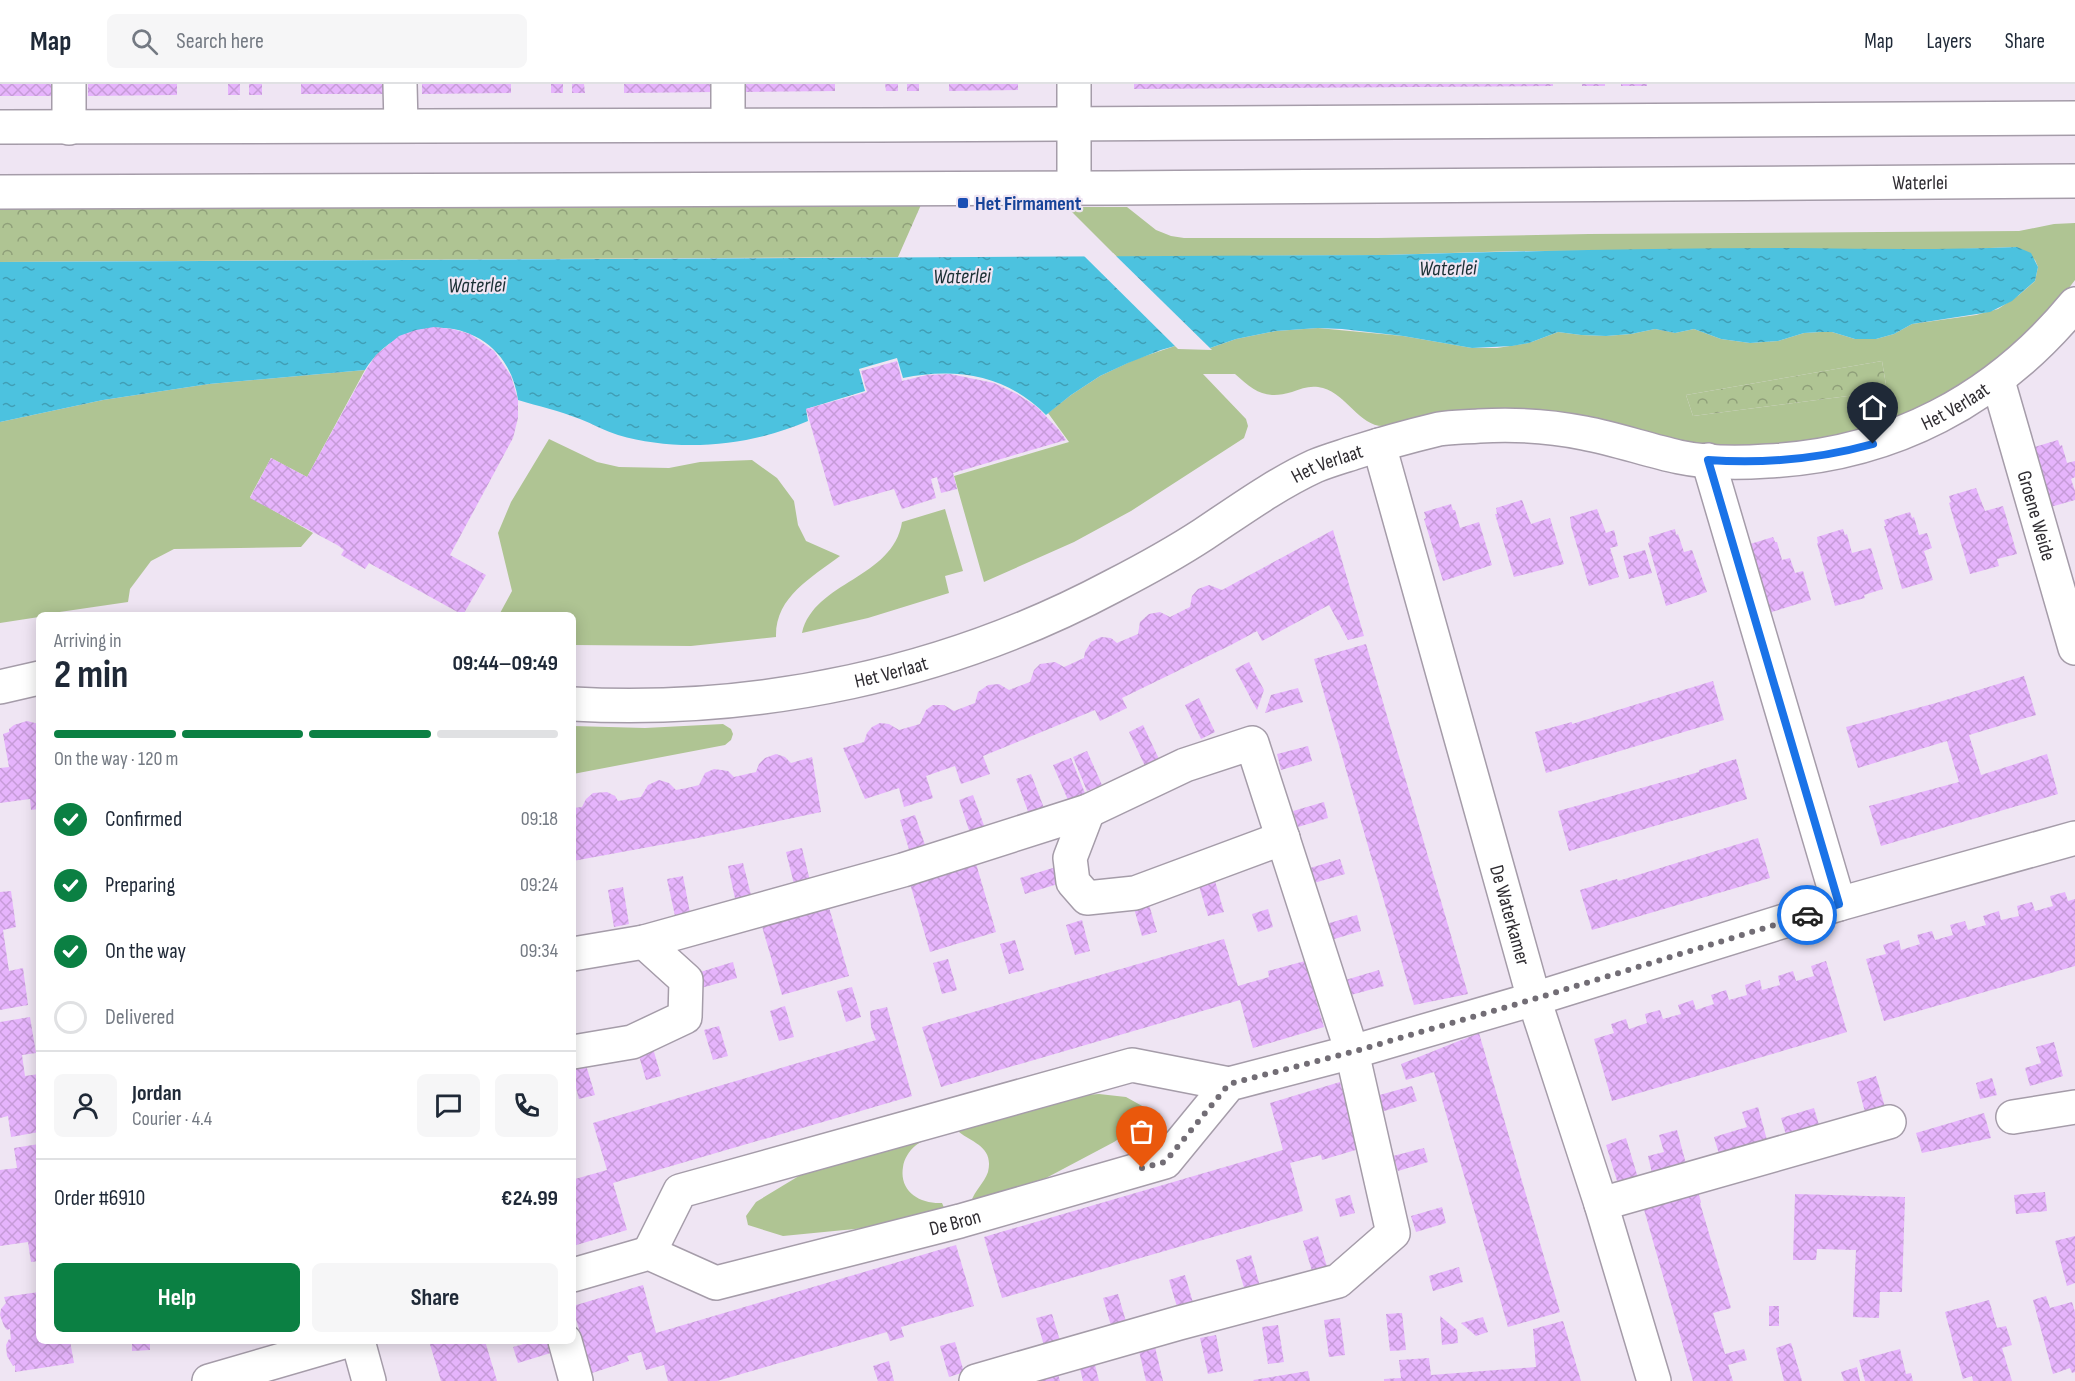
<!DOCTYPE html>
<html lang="en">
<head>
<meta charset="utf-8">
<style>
	body { margin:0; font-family:"Sofia Sans Condensed",sans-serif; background:#f6f6f7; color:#1f2937; height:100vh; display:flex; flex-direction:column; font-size:22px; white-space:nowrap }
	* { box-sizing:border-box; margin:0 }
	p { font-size:20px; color:#747a83 }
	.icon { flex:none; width:33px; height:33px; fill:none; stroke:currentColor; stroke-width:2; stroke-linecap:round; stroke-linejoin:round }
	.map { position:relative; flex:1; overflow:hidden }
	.sheet { position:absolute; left:36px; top:528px; width:540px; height:732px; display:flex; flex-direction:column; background:#fff; border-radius:9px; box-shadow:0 3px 15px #0003 }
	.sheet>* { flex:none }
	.pin { position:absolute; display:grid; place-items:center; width:51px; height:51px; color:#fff; margin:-62px -26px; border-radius:50% 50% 50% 0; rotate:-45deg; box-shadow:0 0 6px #0007 }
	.pin .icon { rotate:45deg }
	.courier { position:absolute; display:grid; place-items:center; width:60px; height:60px; margin:-30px; border:4px solid #1a73e8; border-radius:50%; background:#fff; color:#222; box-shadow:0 2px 8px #0007 }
	.summary em { font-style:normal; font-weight:700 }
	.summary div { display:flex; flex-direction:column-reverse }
	.summary { display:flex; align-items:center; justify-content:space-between; height:102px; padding:0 18px }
	h1 { font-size:39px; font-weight:700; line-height:45px }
	.bar { display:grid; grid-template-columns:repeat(4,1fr); gap:9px 6px; align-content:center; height:72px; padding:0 18px }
	.bar i { height:8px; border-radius:4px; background:#e0e1e3 }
	.bar .selected { background:#0b8043 }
	.bar p { grid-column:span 4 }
	.line { display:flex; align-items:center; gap:15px; padding:0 18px; border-top:2px solid #e0e1e3 }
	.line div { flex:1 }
	.round { display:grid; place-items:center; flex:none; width:63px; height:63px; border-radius:9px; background:#f6f6f7 }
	ol { padding:0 18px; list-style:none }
	li { display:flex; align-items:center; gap:18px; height:66px }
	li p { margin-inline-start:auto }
	li .icon { padding:6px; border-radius:50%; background:#0b8043; color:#fff; stroke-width:4 }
	li:last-child { color:#747a83 }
	li i { width:33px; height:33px; border:3px solid #e0e1e3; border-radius:50% }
	.primary-button { display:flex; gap:12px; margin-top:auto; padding:12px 18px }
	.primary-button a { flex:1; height:69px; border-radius:9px; background:#0b8043; color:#fff; font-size:24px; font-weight:700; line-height:69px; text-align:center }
	.primary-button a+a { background:#f6f6f7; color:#1f2937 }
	header { display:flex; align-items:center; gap:36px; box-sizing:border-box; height:84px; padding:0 30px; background:#fff; border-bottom:2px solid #e0e1e3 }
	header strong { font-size:28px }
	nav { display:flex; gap:33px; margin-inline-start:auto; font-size:21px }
	.search { width:420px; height:54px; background:#f6f6f7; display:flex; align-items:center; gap:15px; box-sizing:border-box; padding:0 21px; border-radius:9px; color:#747a83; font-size:22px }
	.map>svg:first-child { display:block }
</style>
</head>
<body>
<header>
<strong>Map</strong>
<div class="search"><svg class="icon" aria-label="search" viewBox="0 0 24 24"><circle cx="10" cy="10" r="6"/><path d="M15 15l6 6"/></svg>Search here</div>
<nav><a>Map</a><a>Layers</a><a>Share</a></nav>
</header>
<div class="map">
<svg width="2075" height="1297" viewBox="0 0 2075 1297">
	<defs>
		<pattern id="park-crowns" width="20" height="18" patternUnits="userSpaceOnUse" patternTransform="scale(1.5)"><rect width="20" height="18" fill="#afc493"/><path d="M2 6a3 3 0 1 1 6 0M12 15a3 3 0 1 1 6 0" fill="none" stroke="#8f9f79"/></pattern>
		<pattern id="water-ripples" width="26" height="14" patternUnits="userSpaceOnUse" patternTransform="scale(1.5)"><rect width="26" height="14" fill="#4cc2df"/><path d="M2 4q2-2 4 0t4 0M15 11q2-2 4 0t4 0" fill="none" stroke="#409eb5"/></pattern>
		<pattern id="building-cross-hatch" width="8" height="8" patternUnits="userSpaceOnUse" patternTransform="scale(1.5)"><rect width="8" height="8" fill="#e6b4fc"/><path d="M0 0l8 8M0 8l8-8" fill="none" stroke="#c69bd8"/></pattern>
	</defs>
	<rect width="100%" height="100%" fill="#efe5f3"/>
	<path fill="#afc493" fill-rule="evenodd" d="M1067,123H1127L1156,146L1171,152L1184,154H1378L1589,150L2019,147L2054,140L2075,139V196L2059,217L2014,263L1943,314L1852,352L1744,366L1411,337C1403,339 1393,342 1384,342C1360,343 1347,311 1323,304C1311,301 1303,304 1292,308C1265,316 1254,307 1235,290H1203L1246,335L1248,342L1244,354L1131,427L1074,458L984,498L954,392L1069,358L1048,329L1071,311L1100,292L1136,275L1175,262L1210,264L1236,255L1276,247L1318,244L1403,252L1472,264H1497L1529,259L1558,248L1581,251L1606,252L1631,250L1655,245L1675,249L1694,245L1721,255L1750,259L1778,257L1804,249L1820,248H1832L1855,255H1876L1894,250L1912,240L1976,231L1998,225L2019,211L2035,197L2038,183L2035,176L2017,163L1935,166L1517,167L1385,171L1117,173ZM1882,277L1887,307L1693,332L1686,311Z
		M365,286L307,393L271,374L250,413L313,449L301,463L174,465L151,477L130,505L128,518L39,531V533L0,539V338L103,316L209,300Z
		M549,355L597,378L619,383L669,384L700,378L752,376L777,394L794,417L798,441L806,457L840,472C811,494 775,513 776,553L691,562L573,561V531H499L512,507L498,449L511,418Z
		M945,425L963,487L945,492L949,509L868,534L802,549C814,497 893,495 902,438Z
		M723,640L731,645L733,650L731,656L725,661L573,690V642L645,644Z
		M1099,1010L1126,1013L1144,1023L1143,1031L1132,1046L1114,1058L1046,1094L971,1118C975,1106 984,1099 988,1088C994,1063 973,1059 959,1048C955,1045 952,1041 949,1037L1072,1012Z
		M922,1045L927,1055C923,1057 918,1059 915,1062C909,1067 904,1075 903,1083C899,1107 919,1120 942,1119L945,1126L865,1144L783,1152L748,1141L746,1132L756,1118L827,1075Z"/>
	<path fill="url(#park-crowns)" d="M924,114L898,173L0,178V120Z
		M1882,277L1887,307L1693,332L1686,311Z"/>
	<path fill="url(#water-ripples)" d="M2017,163L2031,169L2038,183L2035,197L2012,217L1990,228L1912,240L1894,250L1876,255H1855L1832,248H1820L1804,249L1778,257L1750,259L1721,255L1694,245L1675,249L1655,245L1631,250L1606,252L1581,251L1558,248L1529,259L1512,262L1472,264L1403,252L1342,245L1318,244L1276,247L1236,255L1210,264L1175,262L1161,266L1128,279L1100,292L1071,311L1046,331C1007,291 956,283 903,294L897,274L859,285L865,307L806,325L808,337C750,362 680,369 618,351C605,347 593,340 580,335C560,327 538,322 518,316C507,234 407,219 365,286L209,300L103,316L0,338V178L1385,171C1523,167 1661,164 1799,164C1872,165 1944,166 2017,163Z"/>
	<path fill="#efe5f3" d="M1080,168L1113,169L1212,266L1178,265Z"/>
	<path fill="url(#building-cross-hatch)" d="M0,0H56V12H0Z
		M88,0H177V11L88,12Z
		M228,0H240V11H228Z
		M249,0H262V11H249Z
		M301,0H391V10H301Z
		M422,0H511V9L422,10Z
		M551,0H563V9H551Z
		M572,0H584L585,9H572Z
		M624,0H714V8L624,9Z
		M745,0H835V7L745,8Z
		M885,0H898V7H886Z
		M907,0H919V7H907Z
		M949,0H1018V6L949,7Z
		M1134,0H1553V2L1134,5Z
		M1582,0H1605V2H1582Z
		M1621,0H1647V2H1621Z
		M434,243L452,245L470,250L494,267L511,292L518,316V334L513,354L450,471L486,491L463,531L369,479L365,485L341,471L344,466L339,462L250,414L271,374L307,393L366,286L376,271L399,252L416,246Z
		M897,277L902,297L927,291L950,290L994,299L1017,310L1037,323L1059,346L1066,356L953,389L957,405L941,409L937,393L931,395L936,414L902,425L894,405L834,422L806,325L867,308L861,287Z
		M2058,356L2060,362L2062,361L2067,379L2075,377V393L2071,395L2075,407V416L2047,424L2031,364Z
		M1976,404L1985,427L2003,422L2017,470L1997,475L1999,482L1970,490L1949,419L1951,418L1949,412Z
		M1522,416L1531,440L1550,434L1564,480L1514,493L1495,430H1497L1496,424Z
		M1451,420L1453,426H1455L1460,444L1479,438L1492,481L1443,497L1424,435L1426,434L1424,428Z
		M1597,425L1606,449L1614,446L1618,462L1610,464L1619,493L1589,502L1571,442L1570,433Z
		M1910,428L1912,434L1914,433L1919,451L1927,449L1932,464L1924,467L1933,496L1902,505L1884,442H1886L1884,436Z
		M1675,445L1676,451L1678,450L1684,468L1692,466L1707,508L1666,522L1648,459L1650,458L1649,453Z
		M1843,445L1845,451L1847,450L1852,469L1871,464L1883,505L1864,511L1865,514L1835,522L1817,459H1818L1817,453Z
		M1333,446L1364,552L1348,556L1329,521L1262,557L1257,547L1231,561L1122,614L1127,624L1100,637L1095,626L983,672L990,690L961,700L955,682L926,692L933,714L904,723L899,704L865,715L843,664L864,658L867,649L872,643L880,639L889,640L899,646L920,640L926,626L933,621H944L954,627L975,619L978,608L988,601L999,600L1009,606L1030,598L1034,586L1040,580L1055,578L1064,583L1084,574L1085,568L1091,558L1101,553L1111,554L1117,559L1138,550L1140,538L1149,530L1160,528L1170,533L1190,523L1192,512L1198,505L1209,501L1222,506Z
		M1773,453L1775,458H1777L1782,476L1790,474L1795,489L1803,487L1811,516L1765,530L1747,461Z
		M1645,466L1652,489L1629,495L1623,472Z
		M1366,560L1416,731L1468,910L1414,921L1314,575Z
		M1249,578L1264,606L1257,626L1235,585Z
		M2024,592L2036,631L1969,651L1981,691L2047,670L2058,710L1881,762L1869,722L1959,698L1947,657L1858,684L1846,643L1936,619Z
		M1713,597L1724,636L1546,689L1535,648L1572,638V640Z
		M1298,604L1303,618L1265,629L1271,611Z
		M1199,614L1215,648L1201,655L1185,621Z
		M27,637L39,640V725L31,726L30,715L0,719V684L9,683L3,650L9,648V645L14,641Z
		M1143,641L1159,675L1145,682L1129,648Z
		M1308,662L1312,677L1281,686L1277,670Z
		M1087,667L1102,701L1087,707L1073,673Z
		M776,670L785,673L791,679L812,673L821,728L698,754L573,777V724L582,723L586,715L593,709L607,708L615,712L618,717L641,713L648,701L659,696L669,699L676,706L687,704L699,701L705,689L714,685L728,687L734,693L756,688L759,680L765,674Z
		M1071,674L1085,709L1068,716L1053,681Z
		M1736,675L1747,715L1569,767L1558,727L1699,688V686Z
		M1031,690L1044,724L1029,730L1016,695Z
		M973,711L986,747L971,752L959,716Z
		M1324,718L1328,734L1298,743L1293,727Z
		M915,731L927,767L911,772L900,736Z
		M1758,754L1770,794L1592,846L1580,806L1617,795L1618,797Z
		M802,764L811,801L795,804L786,768Z
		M1340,775L1345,790L1314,799L1310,784Z
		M975,776L996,848L930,868L909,796Z
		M743,779L752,815L736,819L728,782Z
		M1056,783L1061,799L1025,810L1020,794Z
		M683,792L690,829L675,832L667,795Z
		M1215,797L1224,828L1208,832L1199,802Z
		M623,803L629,840L614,843L608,806Z
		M11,807L16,843L3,846L9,887L23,884L28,921L0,926V808Z
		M2065,808L2068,817L2075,815V882L1884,937L1866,875L1886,870L1883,861L1899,856L1901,866L1920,860L1917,851L1932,847L1935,856L1953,851L1950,841L1965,837L1968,846L1986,841L1983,832L1999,827L2001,836L2019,832L2017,822L2032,818L2035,827L2053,822L2050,812Z
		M1148,817L1157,848L1142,852L1133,821Z
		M828,820L849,892L782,911L761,839Z
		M1268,825L1273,843L1258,848L1252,830Z
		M1357,831L1361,847L1331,856L1326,840Z
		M1082,836L1090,867L1075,871L1066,841Z
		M1224,855L1238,902L1269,893L1268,887L1305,877L1309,884L1310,895L1324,943L1253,964L1240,916L941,1003L922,943Z
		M1015,856L1024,886L1009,890L1000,860Z
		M948,875L957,906L942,910L933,879Z
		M1826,877L1847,948L1612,1017L1594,955L1614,949L1611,940L1626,935L1629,945L1647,939L1645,930L1660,926L1663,935L1681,930L1678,921L1693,916L1696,926L1714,920L1711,911L1726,906L1729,916L1747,911L1745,901L1760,896L1762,906L1780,901L1778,892L1793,887L1796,897L1814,892L1811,882Z
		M733,878L737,894L701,904L697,889Z
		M1379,886L1384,902L1347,912L1342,897Z
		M852,903L861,933L846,938L837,907Z
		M785,922L794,953L779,957L770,927Z
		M887,923L912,1012L613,1099L627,1146L573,1162V1090L575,1095L607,1086L593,1039L876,956L871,943L870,927Z
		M30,933L36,969L22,971L25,992L39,990V1048L11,1053L8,1032L0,1034V938Z
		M719,942L728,972L713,976L704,946Z
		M1479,949L1560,1228L1508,1243L1434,988L1406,996L1401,980Z
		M2054,958L2063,992L2030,1002L2025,984L2041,979L2036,963Z
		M652,961L661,992L646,996L637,965Z
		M586,981L595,1011L579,1015L573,993V984Z
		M1876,992L1885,1023L1865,1028L1857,998Z
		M1992,994L1997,1011L1980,1015L1976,999Z
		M1340,998L1359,1065L1322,1076L1321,1071L1290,1079L1303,1127L1002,1214L984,1153L1283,1066L1270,1019Z
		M1412,1002L1417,1017L1381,1028L1376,1012Z
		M1758,1023L1767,1056L1719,1070L1714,1053L1747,1043L1742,1028Z
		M1814,1024L1819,1041L1786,1051L1781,1034Z
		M1984,1029L1991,1054L1922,1069L1916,1049Z
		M1677,1046L1686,1080L1652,1089L1648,1072L1664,1068L1659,1051Z
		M1626,1054L1638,1094L1618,1100L1606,1061Z
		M39,1060V1177L31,1178L28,1158L0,1162V1086L17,1084L14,1064Z
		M1424,1064L1428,1078L1398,1087L1393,1072Z
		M1698,1108L1701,1118L1700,1119L1731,1224L1713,1229L1725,1270L1744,1265L1747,1276L1728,1281L1733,1297H1693L1643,1122Z
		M2045,1108L2047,1127L2016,1130L2014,1111Z
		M1795,1110L1905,1113L1902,1208H1880L1879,1234L1853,1233L1856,1166L1817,1165L1816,1176H1793Z
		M1350,1111L1355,1129L1340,1133L1335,1115Z
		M1442,1123L1446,1139L1416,1148L1411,1132Z
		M1318,1152L1327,1183L1312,1187L1303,1157Z
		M2075,1152V1199L2067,1202L2055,1157Z
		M956,1161L974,1222L901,1243L904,1253L890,1257L887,1248L717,1297H668L664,1281L646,1286L641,1268L627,1272L629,1277L592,1289L573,1225V1222L643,1201L656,1249Z
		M1251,1171L1260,1202L1245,1207L1236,1176Z
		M1459,1183L1463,1198L1433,1207L1429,1192Z
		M1185,1191L1194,1222L1178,1226L1169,1196Z
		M39,1208V1257H70L74,1279L15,1288V1281L13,1282L7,1272L6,1261L9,1255L11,1256L10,1245L7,1246L4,1242L0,1231L1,1225L6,1219L4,1213Z
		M1118,1210L1127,1241L1112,1245L1103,1214Z
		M2046,1212L2050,1224L2072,1218L2075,1228V1288L2072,1289L2070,1284L2053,1290L2033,1216Z
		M1989,1216L1997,1244L2006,1242L2012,1261L2002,1264L2012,1297H1973L1972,1292L1963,1295L1945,1228Z
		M1769,1222H1779V1242H1769Z
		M1402,1229L1406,1266L1390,1267L1386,1230Z
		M1052,1230L1061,1260L1045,1265L1036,1234Z
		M1440,1232L1457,1246L1458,1259L1442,1261Z
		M1483,1233L1488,1248L1476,1252L1461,1239Z
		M1340,1234L1345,1271L1329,1273L1324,1236Z
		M1563,1237L1581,1297H1384V1295L1401,1294L1399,1276L1429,1274L1431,1291L1536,1283L1533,1245Z
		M1278,1241L1284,1278L1268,1280L1262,1243Z
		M1216,1251L1223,1287L1208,1290L1200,1254Z
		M132,1257H150V1266L132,1267Z
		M429,1257H485L497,1297H441Z
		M534,1257H551L554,1268L518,1279L513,1263Z
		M955,1258L964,1288L949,1293L940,1262Z
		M1791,1259L1792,1262L1802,1297H1784L1776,1264Z
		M1155,1263L1163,1297H1146L1139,1267Z
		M1900,1265L1906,1290L1911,1289L1913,1297H1865L1859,1276Z
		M889,1277L894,1297H878L873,1282Z
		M1094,1277L1099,1297H1083L1079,1281Z
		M1857,1283L1860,1297H1844L1841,1288Z
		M1057,1287L1060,1297H1026Z
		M1308,1287L1310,1297H1254L1253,1296Z"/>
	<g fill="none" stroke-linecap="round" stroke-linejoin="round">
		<g stroke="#a59ca9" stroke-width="36">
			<g id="minor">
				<path d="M69,0V44"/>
				<path d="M400,0L401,41"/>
				<path d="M728,40V0"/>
				<path d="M0,43L878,41L2075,34"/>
				<path d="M1074,103V0"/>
				<path id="s1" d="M0,108L1115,104L2075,97"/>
				<path id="s2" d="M1998,297L2075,564"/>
				<path id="s3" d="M1379,361L1534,915L1601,1120L1654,1297"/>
				<path d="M1708,376L1839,820"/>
				<path d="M0,603L39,594"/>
				<path id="s4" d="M573,620C759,630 948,590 1113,502C1144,486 1175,469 1204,450C1240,426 1276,400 1315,382C1327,377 1341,373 1353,369C1381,360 1410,352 1439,345C1452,343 1466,343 1479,342C1514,340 1550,342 1584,349C1616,355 1647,366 1679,373C1707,379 1739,379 1767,377C1892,371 1996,316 2075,220"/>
				<path d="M1088,727L1070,774L1073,798L1087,814L1135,809L1283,754"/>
				<path d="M573,870L644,858L903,786L1088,727L1185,681L1252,659L1352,968L1393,1149L1338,1197L1179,1239L976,1297"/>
				<path d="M573,968L632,958L685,933L686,896L644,858"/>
				<path d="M2013,1033L2075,1023"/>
				<path d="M1601,1120L1889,1038"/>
				<path d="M649,1169L680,1107L1132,981L1229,1000"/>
				<path id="s5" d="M573,1191L649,1169L716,1199L960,1137L1165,1078L1229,1000L1352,968L1534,915L1839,820L2075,754"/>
				<path d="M358,1257L369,1297"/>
				<path d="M565,1257L576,1297"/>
				<path d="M209,1297L347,1257"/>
			</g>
		</g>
		<use href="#minor" stroke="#fff" stroke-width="33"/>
	</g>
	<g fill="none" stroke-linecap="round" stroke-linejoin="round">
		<path stroke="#726d75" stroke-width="6" stroke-dasharray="0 10.8" d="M1142,1084L1165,1078L1229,1000L1352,968L1534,915L1807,831"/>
		<path stroke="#1a73e8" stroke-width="8" d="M1807,831L1839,820L1708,376C1764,380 1819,375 1873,360"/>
	</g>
	<rect fill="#1a4fb4" stroke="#efe5f3" stroke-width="2" x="957" y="113" width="12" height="12" rx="3"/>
	<g text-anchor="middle" stroke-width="4.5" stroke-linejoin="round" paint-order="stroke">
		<g font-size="20" fill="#2f2c31" stroke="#efe5f3">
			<text dy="7" stroke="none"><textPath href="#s1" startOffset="1920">Waterlei</textPath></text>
			<text dy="7" stroke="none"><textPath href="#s4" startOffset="1454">Het Verlaat</textPath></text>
			<text dy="7" stroke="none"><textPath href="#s4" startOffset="807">Het Verlaat</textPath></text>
			<text dy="7" stroke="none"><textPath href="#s2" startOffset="140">Groene Weide</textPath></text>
			<text dy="7" stroke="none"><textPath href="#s4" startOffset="321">Het Verlaat</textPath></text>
			<text dy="7" stroke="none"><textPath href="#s3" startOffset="488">De Waterkamer</textPath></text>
			<text dy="7" stroke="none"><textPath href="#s5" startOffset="399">De Bron</textPath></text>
		</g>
		<g font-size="20" font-weight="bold" fill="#164399" stroke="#efe5f3" text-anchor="start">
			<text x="975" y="126">Het Firmament</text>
		</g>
		<g font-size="21" font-style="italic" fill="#1a2f34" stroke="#efe5f3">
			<text transform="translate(1448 184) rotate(-1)" y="7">Waterlei</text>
			<text transform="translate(962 192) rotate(-1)" y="7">Waterlei</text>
			<text transform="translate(477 201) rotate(-1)" y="7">Waterlei</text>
		</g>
	</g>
</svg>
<div class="pin" style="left:1142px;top:1084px;background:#ea580c"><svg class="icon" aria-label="bag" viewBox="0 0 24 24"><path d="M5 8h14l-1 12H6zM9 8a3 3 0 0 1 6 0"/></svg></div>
<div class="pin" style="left:1873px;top:360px;background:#1f2937"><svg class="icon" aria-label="home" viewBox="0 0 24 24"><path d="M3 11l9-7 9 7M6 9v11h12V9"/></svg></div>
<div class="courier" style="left:1807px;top:831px"><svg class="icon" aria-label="car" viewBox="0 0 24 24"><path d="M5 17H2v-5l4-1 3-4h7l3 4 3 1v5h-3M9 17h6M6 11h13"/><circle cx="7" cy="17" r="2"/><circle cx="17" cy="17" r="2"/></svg></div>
<section class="sheet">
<div class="summary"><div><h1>2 min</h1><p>Arriving in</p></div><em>09:44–09:49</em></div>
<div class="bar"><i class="selected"></i><i class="selected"></i><i class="selected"></i><i></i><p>On the way · 120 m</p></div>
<ol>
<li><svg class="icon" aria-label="check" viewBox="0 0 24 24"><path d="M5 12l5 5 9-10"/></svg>Confirmed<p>09:18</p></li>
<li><svg class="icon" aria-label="check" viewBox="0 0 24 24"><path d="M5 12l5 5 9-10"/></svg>Preparing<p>09:24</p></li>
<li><svg class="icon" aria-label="check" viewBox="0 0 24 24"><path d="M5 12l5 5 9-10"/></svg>On the way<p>09:34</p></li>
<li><i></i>Delivered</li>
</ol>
<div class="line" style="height:108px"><a class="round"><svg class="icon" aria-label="person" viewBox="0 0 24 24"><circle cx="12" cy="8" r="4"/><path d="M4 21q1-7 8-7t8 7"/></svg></a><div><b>Jordan</b><p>Courier · 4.4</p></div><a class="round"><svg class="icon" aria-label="chat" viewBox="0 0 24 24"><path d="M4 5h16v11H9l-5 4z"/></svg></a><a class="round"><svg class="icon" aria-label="phone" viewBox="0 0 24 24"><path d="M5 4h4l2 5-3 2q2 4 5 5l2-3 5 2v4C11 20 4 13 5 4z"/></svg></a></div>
<div class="line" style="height:78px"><div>Order #6910</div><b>€24.99</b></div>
<div class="primary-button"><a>Help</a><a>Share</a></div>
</section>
</div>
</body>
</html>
